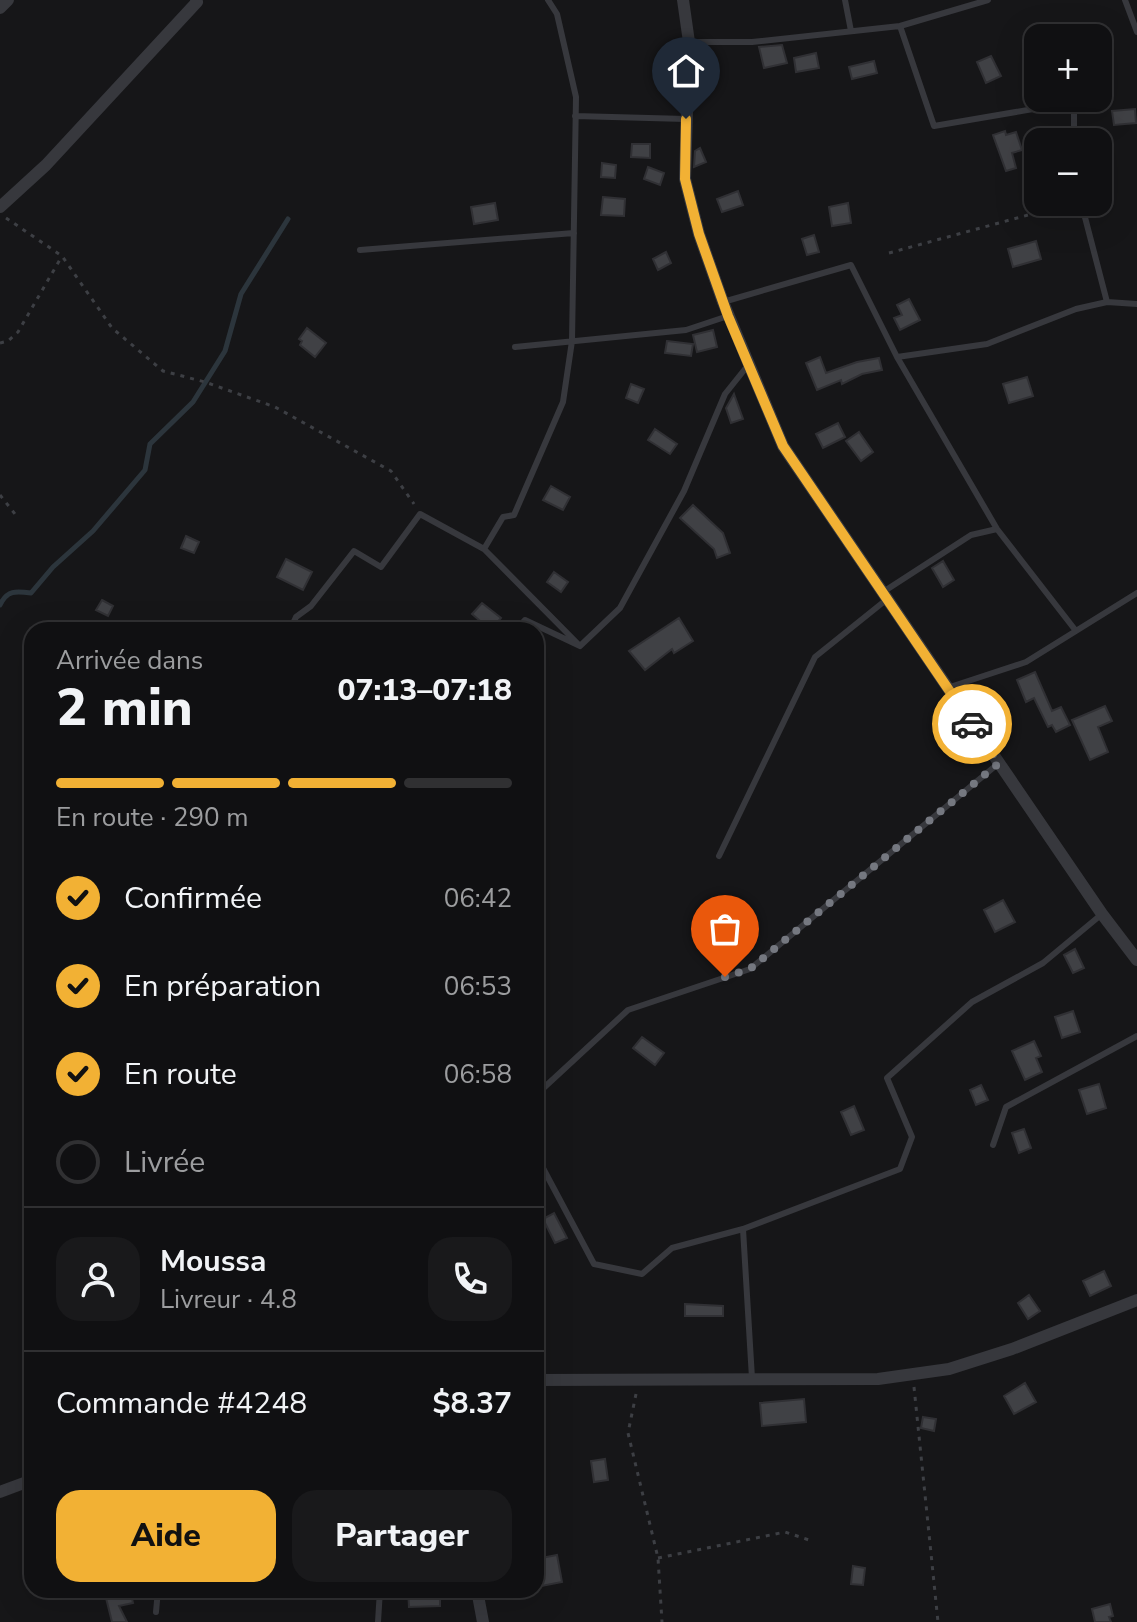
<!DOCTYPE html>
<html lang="fr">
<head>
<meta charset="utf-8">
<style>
	body { margin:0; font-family:"Nunito Sans",sans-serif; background:#19191b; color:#f1f3f6; height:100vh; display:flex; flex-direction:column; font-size:30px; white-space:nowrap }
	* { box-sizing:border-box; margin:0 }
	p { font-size:26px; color:#9c9d9f }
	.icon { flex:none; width:44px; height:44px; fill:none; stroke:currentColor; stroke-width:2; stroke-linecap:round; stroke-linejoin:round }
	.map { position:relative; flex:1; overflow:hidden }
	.sheet { position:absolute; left:24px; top:622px; width:520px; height:976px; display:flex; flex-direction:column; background:#101012; border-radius:24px; box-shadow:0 8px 32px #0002,0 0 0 2px #303032 }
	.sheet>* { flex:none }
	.controls { position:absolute; left:1024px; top:24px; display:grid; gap:16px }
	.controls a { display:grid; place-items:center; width:88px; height:88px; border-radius:16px; background:#101012; box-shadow:0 8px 32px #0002,0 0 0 2px #303032; font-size:40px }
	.pin { position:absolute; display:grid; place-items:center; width:68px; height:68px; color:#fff; margin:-82px -34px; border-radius:50% 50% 50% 0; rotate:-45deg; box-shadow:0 0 8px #0007 }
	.pin .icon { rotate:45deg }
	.courier { position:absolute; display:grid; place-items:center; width:80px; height:80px; margin:-40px; border:6px solid #f2b134; border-radius:50%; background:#fff; color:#222; box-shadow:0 2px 10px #0007 }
	.summary em { font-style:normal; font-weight:800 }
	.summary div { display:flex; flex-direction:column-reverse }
	.summary { display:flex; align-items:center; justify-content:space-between; height:136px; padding:0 32px }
	h1 { font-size:52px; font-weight:800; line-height:60px }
	.bar { display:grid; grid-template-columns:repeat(4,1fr); gap:12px 8px; align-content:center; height:96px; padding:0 32px }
	.bar i { height:10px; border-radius:6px; background:#303032 }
	.bar .current { background:#f2b134 }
	.bar p { grid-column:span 4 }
	.line { display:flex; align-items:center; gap:20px; padding:0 32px; border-top:2px solid #303032 }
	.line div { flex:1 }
	.round { display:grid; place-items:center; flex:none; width:84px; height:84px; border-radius:24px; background:#19191b }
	ol { padding:0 32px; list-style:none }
	li { display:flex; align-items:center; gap:24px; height:88px }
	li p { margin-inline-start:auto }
	li .icon { padding:8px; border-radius:50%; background:#f2b134; color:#111; stroke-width:4 }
	li:last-child { color:#9c9d9f }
	li i { width:44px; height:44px; border:4px solid #303032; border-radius:50% }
	.action { display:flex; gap:16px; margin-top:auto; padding:16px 32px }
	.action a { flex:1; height:92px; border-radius:24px; background:#f2b134; color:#111; font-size:32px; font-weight:800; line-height:92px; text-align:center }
	.action a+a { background:#19191b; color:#f1f3f6 }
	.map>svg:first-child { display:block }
</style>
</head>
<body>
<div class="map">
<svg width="1137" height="1622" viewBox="0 0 1137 1622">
	<rect width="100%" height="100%" fill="#161618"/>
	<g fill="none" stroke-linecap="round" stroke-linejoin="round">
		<path stroke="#2c353c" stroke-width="5" d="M0,605C7,590 16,591 31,593L53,567L93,531L145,470L150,444L193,402L225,351L241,294L288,219"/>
	</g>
	<path fill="#404145" stroke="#303034" stroke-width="2" d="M782,45L787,63L764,68L759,47Z
		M816,53L819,68L796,72L794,58Z
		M991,56L1001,76L986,83L977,62Z
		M874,61L877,73L852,79L849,67Z
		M1135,109L1136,123L1114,125L1112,111Z
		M1005,131L1006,135L1016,132L1022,150L1012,153L1016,168L1006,171L993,135Z
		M632,144H650V158L631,157Z
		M700,148L706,162L694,167L695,151Z
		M602,163L616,165L615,178L601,177Z
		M648,167L664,173L660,185L644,179Z
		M738,191L743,205L722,212L717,199Z
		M603,197L625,199L624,216L601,215Z
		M495,203L498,220L474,224L471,207Z
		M848,203L851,223L832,226L829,207Z
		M814,235L819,252L807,255L802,239Z
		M1036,241L1041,259L1013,267L1008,249Z
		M666,252L671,263L658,270L653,259Z
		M909,299L920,320L900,330L894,318L902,315L897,305Z
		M307,328L326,343L315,357L300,345L302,341L299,339Z
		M713,330L717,347L697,352L693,335Z
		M667,341L693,344L691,356L665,353Z
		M820,357L826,373L857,362L879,358L882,370L862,374L842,384L841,380L817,390L806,363Z
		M1027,377L1033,396L1009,403L1003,384Z
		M631,384L644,389L638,403L626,398Z
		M734,394L743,419L731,423L726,408Z
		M838,423L845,437L823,448L816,434Z
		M655,429L677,444L670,454L648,440Z
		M859,432L873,452L861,461L846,441Z
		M551,486L570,497L563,510L543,500Z
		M693,505L723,533L730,553L717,558L714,549L680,518Z
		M186,536L199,542L194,553L181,548Z
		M286,559L312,572L303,590L277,577Z
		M943,561L954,580L943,587L932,568Z
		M554,572L568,582L561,592L547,582Z
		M102,600L113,606L108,616L96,610Z
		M482,603L501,618L491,630H468L479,620L472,614Z
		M679,618L693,641L674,653L672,649L645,670L629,651Z
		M1035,672L1052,711L1061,707L1070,725L1056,732L1052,725L1048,727L1034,698L1026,702L1017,680Z
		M1105,706L1112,721L1098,727L1108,752L1090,760L1072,720Z
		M1003,900L1015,922L995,932L984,910Z
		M1075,949L1084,968L1073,973L1064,955Z
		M1073,1011L1080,1032L1062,1038L1055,1017Z
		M642,1037L664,1053L655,1065L633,1048Z
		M1034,1041L1041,1056L1036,1058L1042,1072L1025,1080L1012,1051Z
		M1099,1084L1106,1108L1087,1114L1079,1090Z
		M981,1085L988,1100L976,1105L970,1090Z
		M854,1106L864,1130L851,1135L841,1112Z
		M1024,1129L1031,1148L1019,1153L1012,1133Z
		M554,1213L567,1238L555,1243L543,1219Z
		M1104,1271L1111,1286L1090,1296L1083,1281Z
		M1029,1295L1040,1311L1028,1319L1018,1303Z
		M685,1304L723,1306V1316H685Z
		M1025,1383L1036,1402L1014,1414L1004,1396Z
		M804,1399L806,1422L762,1426L760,1403Z
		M923,1417L936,1419L934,1431L921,1428Z
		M605,1459L608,1480L594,1482L591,1461Z
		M557,1555L562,1582L536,1587V1559Z
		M853,1566L865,1568L863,1585L851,1584Z
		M104,1590H130L133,1603L119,1606L127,1622H112Z
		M408,1590H440V1606L409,1607Z
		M1110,1604L1113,1616L1109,1617L1111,1622H1095L1092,1609Z"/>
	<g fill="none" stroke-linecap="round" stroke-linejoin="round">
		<path stroke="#3d3f44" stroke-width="3" stroke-dasharray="4 6" stroke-linecap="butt" d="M6,218L62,256L112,328L163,371L205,382L275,407L391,471L414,504
			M889,253L1072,203
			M0,343L8,341L18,332L62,256
			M0,495L15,514
			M914,1387L938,1622
			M636,1394L628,1433L658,1558L662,1622
			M658,1558L785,1532L809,1540"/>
		<path stroke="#37383d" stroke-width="6" d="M845,0L851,31
			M1125,0L1137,32
			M900,26L934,126L1074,102V142
			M689,42H752L900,26L988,0
			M575,116L686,119
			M360,250L574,233
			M723,302L851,265L897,357L987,344L1076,309L1107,302L1081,202
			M1107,302L1137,304
			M515,347L686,330L728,316
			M897,357L997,529L1076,631
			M484,549L503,517L514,515L563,402L572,341L576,97L557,14L548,0
			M883,592L971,535L997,529
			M290,630L296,617L311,606L354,551L381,567L420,514L484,549L580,646
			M516,630L525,620L580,646L620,608L684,491L725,394L749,364
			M947,688L1026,662L1137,593
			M719,856L815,657L886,600
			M536,1095L628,1010L750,969L999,763
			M993,1145L1006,1107L1137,1036
			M536,1155L594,1264L642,1274L672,1248L743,1229
			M752,1378L743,1229L900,1169L912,1137L887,1078L972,1002L1043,963L1102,914
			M156,1612L158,1590
			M378,1622L380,1590"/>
		<path stroke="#37383d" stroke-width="12" d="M683,0L689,42L685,179L699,234L723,302L783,446L1102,914L1137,960
			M0,8L8,0
			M0,207L46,165L197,2L196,0
			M536,1380L878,1379L949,1369L1012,1349L1137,1300
			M0,1492L32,1480
			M477,1590L483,1622"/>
	</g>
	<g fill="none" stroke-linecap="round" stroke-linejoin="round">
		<path stroke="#757880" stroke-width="8" stroke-dasharray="0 14.4" d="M725,977L750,969L999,763L972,724"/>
		<path stroke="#f2b134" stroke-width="10" d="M686,119L685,179L699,234L728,316L783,446L972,724"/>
	</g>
</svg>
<div class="controls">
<a>+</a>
<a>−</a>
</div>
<div class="pin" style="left:725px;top:977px;background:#ea580c"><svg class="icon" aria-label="bag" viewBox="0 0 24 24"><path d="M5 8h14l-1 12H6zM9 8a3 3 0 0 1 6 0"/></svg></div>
<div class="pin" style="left:686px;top:119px;background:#1f2937"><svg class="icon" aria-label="home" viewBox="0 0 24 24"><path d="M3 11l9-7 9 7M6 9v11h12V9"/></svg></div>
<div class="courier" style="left:972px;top:724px"><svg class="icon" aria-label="car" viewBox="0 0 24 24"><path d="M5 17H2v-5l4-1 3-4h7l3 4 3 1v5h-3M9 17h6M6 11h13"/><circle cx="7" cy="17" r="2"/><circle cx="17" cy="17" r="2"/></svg></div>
<section class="sheet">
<div class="summary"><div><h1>2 min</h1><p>Arrivée dans</p></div><em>07:13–07:18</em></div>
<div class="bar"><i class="current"></i><i class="current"></i><i class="current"></i><i></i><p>En route · 290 m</p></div>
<ol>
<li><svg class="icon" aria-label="check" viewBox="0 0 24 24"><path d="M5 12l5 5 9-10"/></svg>Confirmée<p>06:42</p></li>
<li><svg class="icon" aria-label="check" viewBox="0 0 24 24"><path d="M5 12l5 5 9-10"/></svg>En préparation<p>06:53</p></li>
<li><svg class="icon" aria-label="check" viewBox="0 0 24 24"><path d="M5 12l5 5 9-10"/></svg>En route<p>06:58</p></li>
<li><i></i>Livrée</li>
</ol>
<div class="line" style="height:144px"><a class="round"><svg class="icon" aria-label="person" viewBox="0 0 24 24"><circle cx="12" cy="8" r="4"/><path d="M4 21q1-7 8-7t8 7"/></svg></a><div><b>Moussa</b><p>Livreur · 4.8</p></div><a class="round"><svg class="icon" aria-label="phone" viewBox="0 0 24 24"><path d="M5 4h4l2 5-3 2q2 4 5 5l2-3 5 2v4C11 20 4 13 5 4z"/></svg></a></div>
<div class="line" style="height:104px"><div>Commande #4248</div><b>$8.37</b></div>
<div class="action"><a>Aide</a><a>Partager</a></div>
</section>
</div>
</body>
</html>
